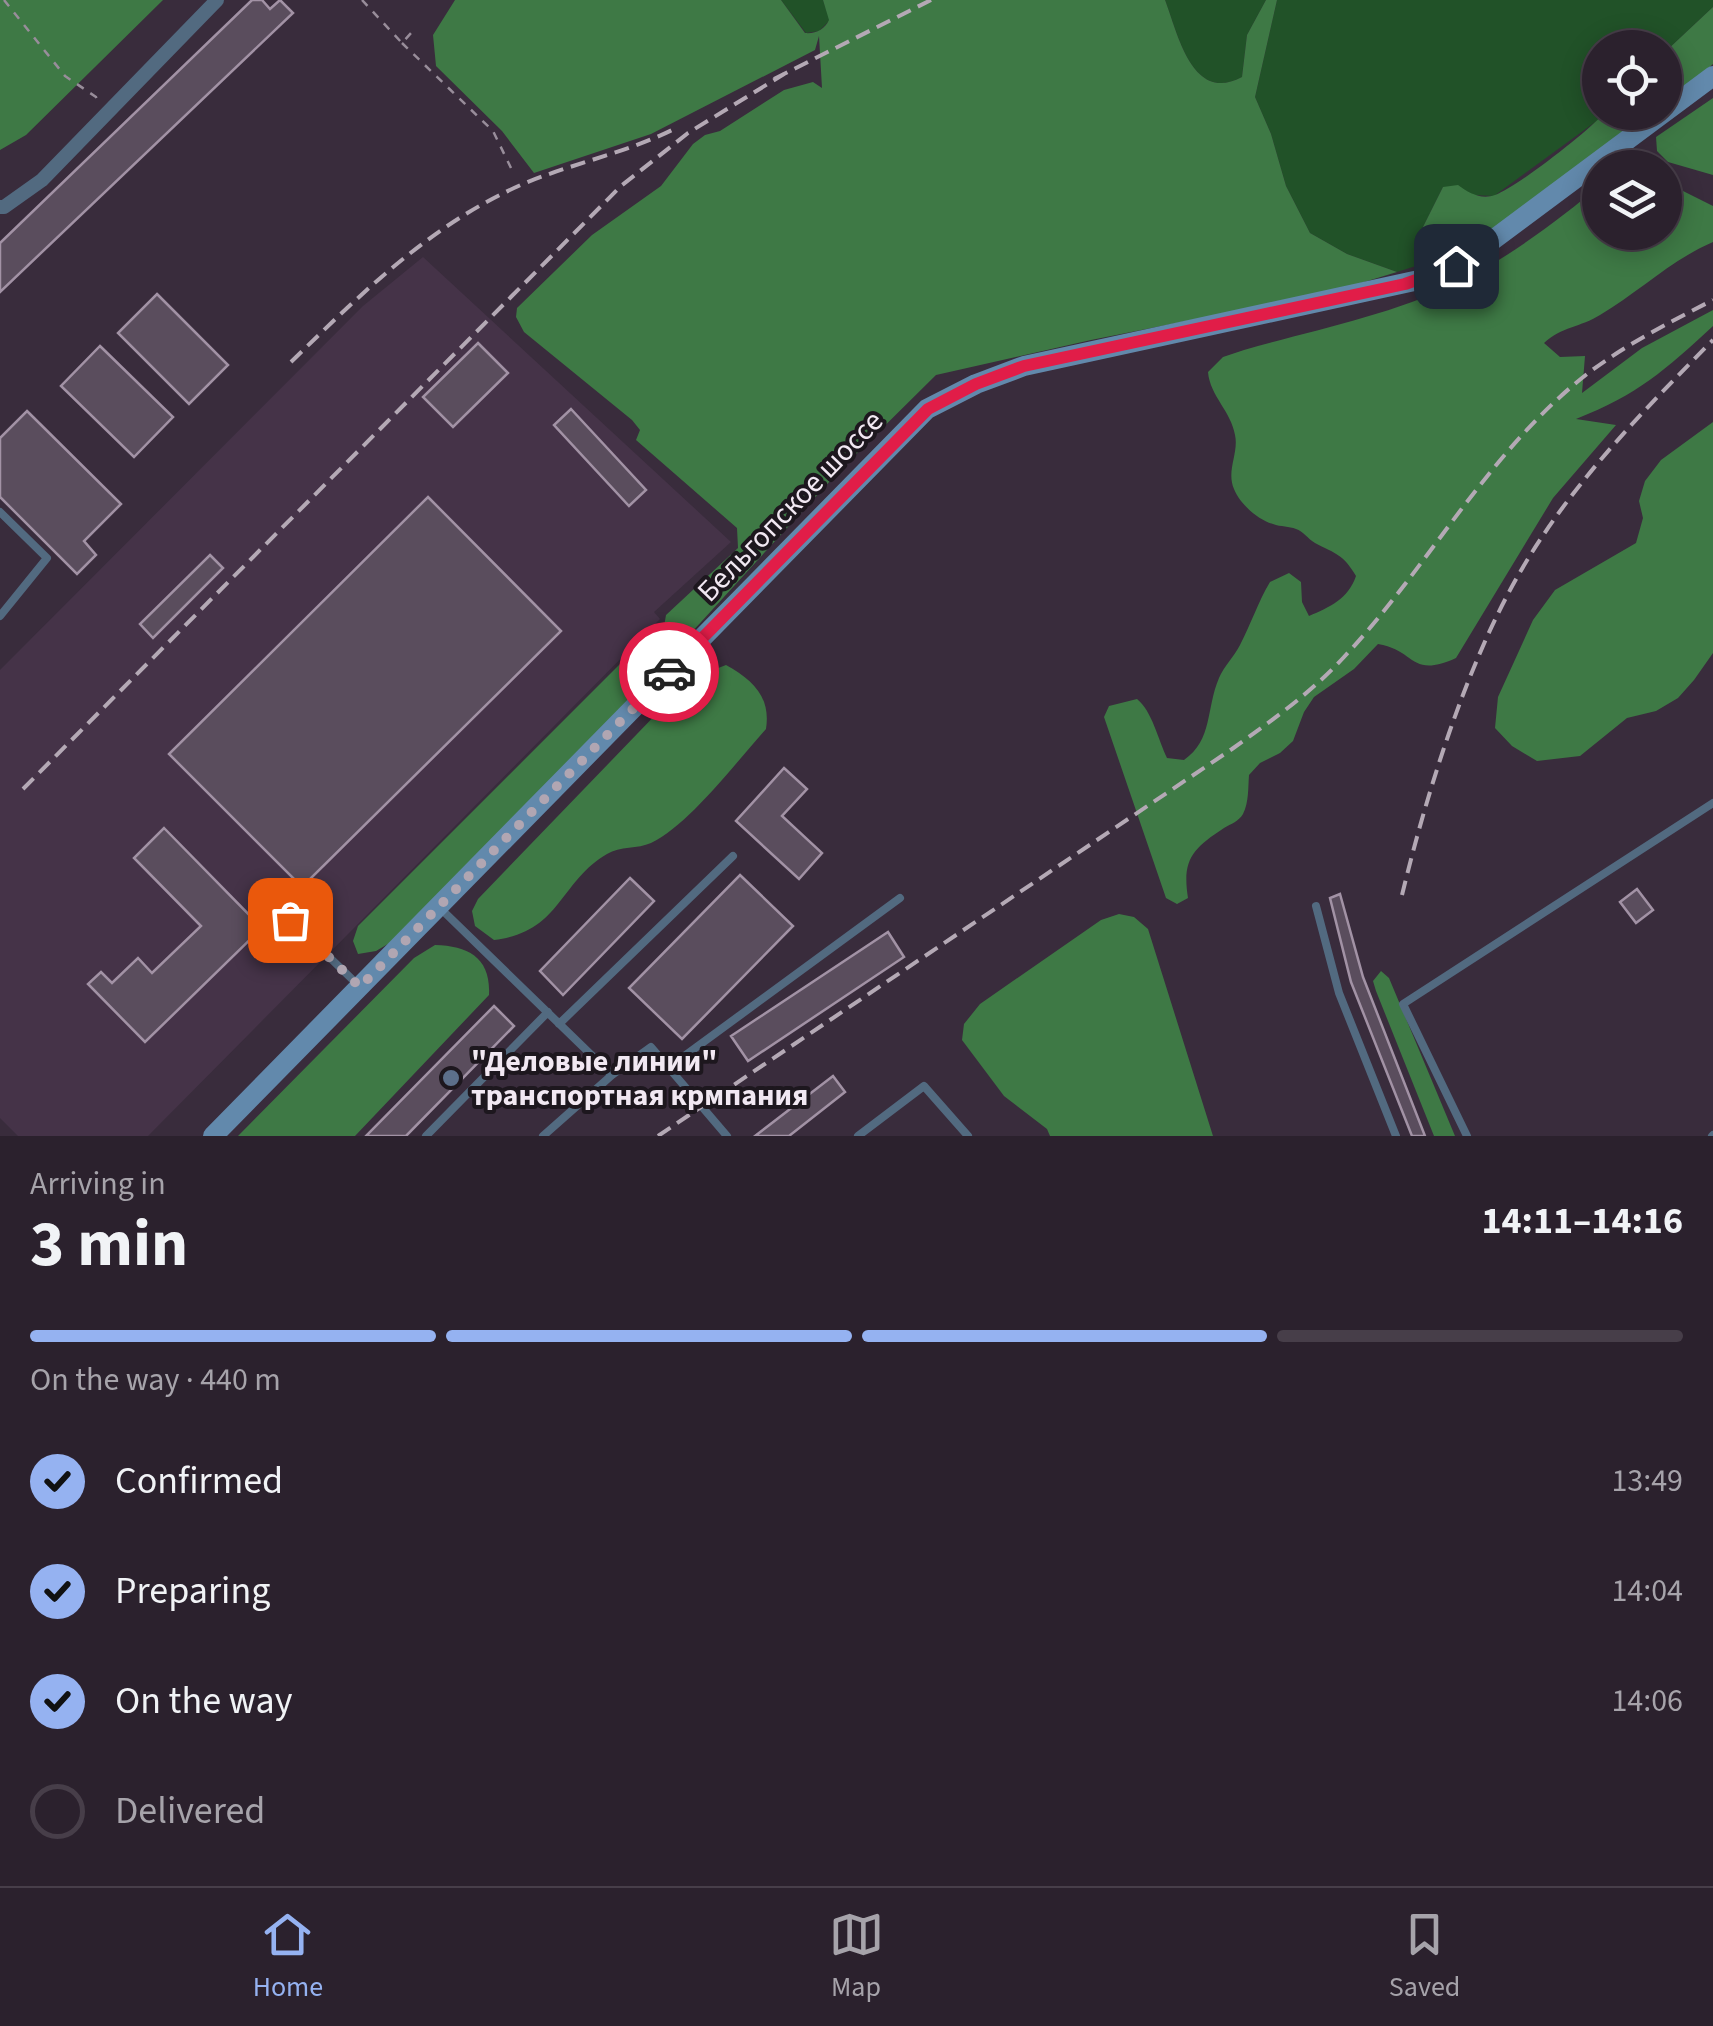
<!DOCTYPE html>
<html lang="en">
<head>
<meta charset="utf-8">
<style>
	body { margin:0; font-family:"Source Sans 3",sans-serif; background:#372e39; color:#f1f3f6; height:100vh; display:flex; flex-direction:column; font-size:38px; white-space:nowrap }
	* { box-sizing:border-box; margin:0 }
	p { font-size:32px; color:#a6a3aa }
	.icon { flex:none; width:55px; height:55px; fill:none; stroke:currentColor; stroke-width:2; stroke-linecap:round; stroke-linejoin:round }
	.map { position:relative; height:1136px; overflow:hidden }
	.panel { display:flex; flex-direction:column; background:#2b212d; flex:1 }
	.panel>* { flex:none }
	.controls { position:absolute; left:1582px; top:30px; display:grid; gap:20px }
	.controls a { display:grid; place-items:center; width:100px; height:100px; border-radius:50%; background:#2b212d; box-shadow:0 5px 25px #0003,0 0 0 2px #473e49; font-size:50px }
	.pin { position:absolute; display:grid; place-items:center; width:85px; height:85px; color:#fff; margin:-42px; border-radius:20px; box-shadow:0 5px 15px #0006 }
	.courier { position:absolute; display:grid; place-items:center; width:100px; height:100px; margin:-50px; border:8px solid #e11d48; border-radius:50%; background:#fff; color:#222; box-shadow:0 2px 12px #0007 }
	.headline em { font-style:normal; font-weight:700 }
	.headline div { display:flex; flex-direction:column-reverse }
	.headline { display:flex; align-items:center; justify-content:space-between; height:170px; padding:0 30px }
	h1 { font-size:65px; font-weight:700; line-height:75px }
	.bar { display:grid; grid-template-columns:repeat(4,1fr); gap:15px 10px; align-content:center; height:120px; padding:0 30px }
	.bar i { height:12px; border-radius:8px; background:#473e49 }
	.bar .current { background:#95b2f1 }
	.bar p { grid-column:span 4 }
	ol { padding:0 30px; list-style:none }
	li { display:flex; align-items:center; gap:30px; height:110px }
	li p { margin-inline-start:auto }
	li .icon { padding:10px; border-radius:50%; background:#95b2f1; color:#111; stroke-width:4 }
	li:last-child { color:#a6a3aa }
	li i { width:55px; height:55px; border:5px solid #473e49; border-radius:50% }
	.tab-bar { display:flex; justify-content:space-around; align-items:center; height:140px; border-top:2px solid #473e49; background:#2b212d; font-size:28px; color:#a6a3aa }
	.tab-bar a { display:grid; justify-items:center; gap:5px }
	.tab-bar .current { color:#95b2f1 }
	.map>svg:first-child { display:block }
</style>
</head>
<body>
<div class="map">
<svg width="1713" height="1136" viewBox="0 0 1713 1136">
	<rect width="100%" height="100%" fill="#392c3c"/>
	<path fill="#453348" d="M423,257L731,542L654,612L660,619L148,1136H18L0,1118V670L363,306Z"/>
	<path fill="#215228" d="M781,0H823L830,20L819,31L806,33Z
		M1165,0H1266L1247,35L1242,77C1192,104 1178,34 1165,0Z
		M1277,0H1713V7L1665,52V48H1600V112L1604,113L1598,120L1494,196L1471,195L1443,187L1416,241L1418,252L1435,260L1397,272L1347,254L1310,233L1286,186L1271,134L1255,97Z"/>
	<path fill="#3e7945" d="M0,0H163L26,135L0,150Z
		M455,0H781L805,33C816,34 825,29 829,20L823,0H1165C1178,34 1192,104 1242,77L1247,35L1266,0H1277L1255,97L1271,134L1286,186L1310,233L1347,254L1397,272L1328,293L1091,340L936,375L841,469L680,645H668L662,638L666,615L738,548L737,528L636,440L640,430L632,420L524,332L516,317L517,308L592,235L661,186L693,144L705,135L720,131L784,90L813,82L822,88L819,36L815,50L651,134L534,173L502,131L436,66L433,35Z
		M1713,7V64L1665,106V52Z
		M1713,98V175L1668,162L1657,151L1656,137Z
		M1604,113H1657C1586,164 1515,222 1435,260L1418,252L1416,241L1443,187L1458,185C1469,193 1481,200 1495,195C1517,187 1589,131 1604,113Z
		M1665,182L1713,206V242C1671,260 1639,292 1600,315C1581,327 1561,327 1544,343L1560,357L1585,356L1582,393L1642,348L1713,310V326C1664,371 1639,394 1576,419L1616,425L1553,498L1456,658C1410,679 1416,650 1378,644L1354,669L1314,697L1304,712L1293,741L1280,753L1260,763L1249,775C1248,788 1249,802 1243,814C1239,821 1231,824 1224,828C1192,849 1182,860 1188,898L1177,904L1166,898L1104,717L1109,706L1137,699C1152,711 1158,739 1167,758L1184,760C1213,740 1206,708 1219,678C1224,666 1234,657 1240,645C1251,624 1258,602 1270,582L1289,573L1301,582L1302,602L1309,616C1330,607 1348,599 1356,576C1343,554 1336,554 1315,543C1308,539 1303,531 1296,529C1289,526 1281,527 1273,524C1258,520 1240,504 1234,489C1226,471 1239,453 1235,435C1231,411 1210,396 1208,372L1223,357L1244,350C1314,330 1390,315 1456,284C1502,262 1561,219 1600,185V232H1665Z
		M1713,422V653L1694,680L1678,698L1656,711L1627,718L1580,756L1537,761L1512,746L1495,728L1498,697L1533,620L1555,590L1636,543L1643,518L1639,501L1645,481L1661,460Z
		M633,651L646,652L656,663L652,681L393,941L376,951L358,954L353,941L358,926Z
		M726,665C753,680 771,697 766,729C736,762 690,824 651,843C638,849 620,846 607,854C559,882 561,932 494,940L475,926L472,911L478,899L690,679Z
		M1119,914L1134,917L1148,929L1213,1136H1050L1047,1129L1004,1096L962,1040L964,1024L980,1004L1101,920Z
		M435,945C469,946 491,958 489,995L355,1136H238L414,958Z
		M1381,971L1389,978L1455,1136H1434L1376,991L1373,981Z"/>
	<path fill="#5a4d5d" stroke="#a292a5" stroke-width="2.5" d="M252,0H262L270,9L280,0L293,13L0,292V243Z
		M157,294L228,365L189,404L118,333Z
		M478,343L508,373L453,427L423,397Z
		M100,346L173,417L134,457L61,386Z
		M571,409L646,490L629,506L554,425Z
		M27,411L121,504L84,541L96,555L77,574L0,497V438Z
		M428,497L561,631L302,887L169,754Z
		M210,555L223,568L153,638L140,624Z
		M784,768L807,789L782,816L822,853L799,879L736,821Z
		M164,828L262,928L145,1042L88,984L101,972L112,983L138,958L152,973L201,926L134,858Z
		M740,875L793,926L682,1039L629,988Z
		M630,878L654,901L563,995L540,971Z
		M1637,889L1653,910L1636,923L1620,902Z
		M1340,894L1363,977L1425,1136H1412L1351,982L1330,898Z
		M888,932L904,957L748,1061L731,1036Z
		M494,1006L514,1026L406,1136H366Z
		M833,1076L845,1092L789,1136H755Z"/>
	<g fill="none" stroke-linecap="round" stroke-linejoin="round">
		<path stroke="#988d9a" stroke-width="2.5" stroke-dasharray="8 8" stroke-linecap="butt" d="M4,0L65,76L96,97L98,104
			M362,0L402,43L412,32
			M402,43L493,131L511,168"/>
		<path stroke="#526a80" stroke-width="8" d="M0,512L47,558L0,616
			M1316,906L1339,993L1396,1136
			M439,907L612,1075
			M290,919L357,984
			M559,1024L733,856
			M668,1068L900,898
			M426,1136L548,1012
			M543,1136L612,1075L651,1047L727,1136
			M858,1136L924,1086L968,1136
			M1467,1136L1403,1004L1713,803
			M1712,1136L1713,1135"/>
		<path stroke="#526a80" stroke-width="14" d="M0,207H4L42,180L217,0"/>
		<path stroke="#6289ac" stroke-width="20" d="M213,1136L927,409L976,384L1024,366L1428,278L1474,254L1713,76"/>
		<path stroke="#b4a9b5" stroke-width="4" stroke-dasharray="15 8" stroke-linecap="butt" d="M774,79L931,0
			M291,362C362,293 431,224 523,184C573,163 627,153 676,128
			M23,789L621,186L688,133L784,74
			M1402,895C1427,792 1466,666 1519,574C1570,485 1642,412 1713,340
			M658,1136L1232,749C1271,721 1311,693 1344,657C1424,572 1481,465 1570,388C1611,352 1664,325 1713,300"/>
	</g>
	<g fill="none" stroke-linecap="round" stroke-linejoin="round">
		<path stroke="#b1a6b2" stroke-width="10" stroke-dasharray="0 18" d="M290,920L360,987L669,672"/>
		<path stroke="#e11d48" stroke-width="12" d="M669,672L928,409L976,384L1024,366L1405,284L1456,266"/>
	</g>
	<circle fill="#5c6f8a" stroke="#1d171e" stroke-width="4" cx="451" cy="1078" r="10"/>
	<g text-anchor="middle" stroke-width="8" stroke-linejoin="round" paint-order="stroke">
		<g font-size="30" fill="#f1e8f2" stroke="#1d171e">
			<text transform="translate(790 506) rotate(-46)" y="10">Бельгопское шоссе</text>
		</g>
		<g font-size="30" font-weight="bold" fill="#f1e8f2" stroke="#1d171e" text-anchor="start">
			<text x="471" y="1071">"Деловые линии"<tspan x="471" dy="34">транспортная крмпания</tspan></text>
		</g>
	</g>
</svg>
<div class="controls">
<a><svg class="icon" aria-label="locate" viewBox="0 0 24 24"><circle cx="12" cy="12" r="6"/><path d="M12 2v4M12 18v4M2 12h4M18 12h4"/></svg></a>
<a><svg class="icon" aria-label="layers" viewBox="0 0 24 24"><path d="M12 4l9 5-9 5-9-5zM3 14l9 5 9-5"/></svg></a>
</div>
<div class="pin" style="left:290px;top:920px;background:#ea580c"><svg class="icon" aria-label="bag" viewBox="0 0 24 24"><path d="M5 8h14l-1 12H6zM9 8a3 3 0 0 1 6 0"/></svg></div>
<div class="pin" style="left:1456px;top:266px;background:#1f2937"><svg class="icon" aria-label="home" viewBox="0 0 24 24"><path d="M3 11l9-7 9 7M6 9v11h12V9"/></svg></div>
<div class="courier" style="left:669px;top:672px"><svg class="icon" aria-label="car" viewBox="0 0 24 24"><path d="M5 17H2v-5l4-1 3-4h7l3 4 3 1v5h-3M9 17h6M6 11h13"/><circle cx="7" cy="17" r="2"/><circle cx="17" cy="17" r="2"/></svg></div>
</div>
<section class="panel">
<div class="headline"><div><h1>3 min</h1><p>Arriving in</p></div><em>14:11–14:16</em></div>
<div class="bar"><i class="current"></i><i class="current"></i><i class="current"></i><i></i><p>On the way · 440 m</p></div>
<ol>
<li><svg class="icon" aria-label="check" viewBox="0 0 24 24"><path d="M5 12l5 5 9-10"/></svg>Confirmed<p>13:49</p></li>
<li><svg class="icon" aria-label="check" viewBox="0 0 24 24"><path d="M5 12l5 5 9-10"/></svg>Preparing<p>14:04</p></li>
<li><svg class="icon" aria-label="check" viewBox="0 0 24 24"><path d="M5 12l5 5 9-10"/></svg>On the way<p>14:06</p></li>
<li><i></i>Delivered</li>
</ol>
</section>
<nav class="tab-bar">
<a class="current"><svg class="icon" aria-label="home" viewBox="0 0 24 24"><path d="M3 11l9-7 9 7M6 9v11h12V9"/></svg>Home</a>
<a><svg class="icon" aria-label="map" viewBox="0 0 24 24"><path d="M3 6l6-2 6 2 6-2v14l-6 2-6-2-6 2zM9 4v14M15 6v14"/></svg>Map</a>
<a><svg class="icon" aria-label="saved" viewBox="0 0 24 24"><path d="M7 4h10v16l-5-4-5 4z"/></svg>Saved</a>
</nav>
</body>
</html>
